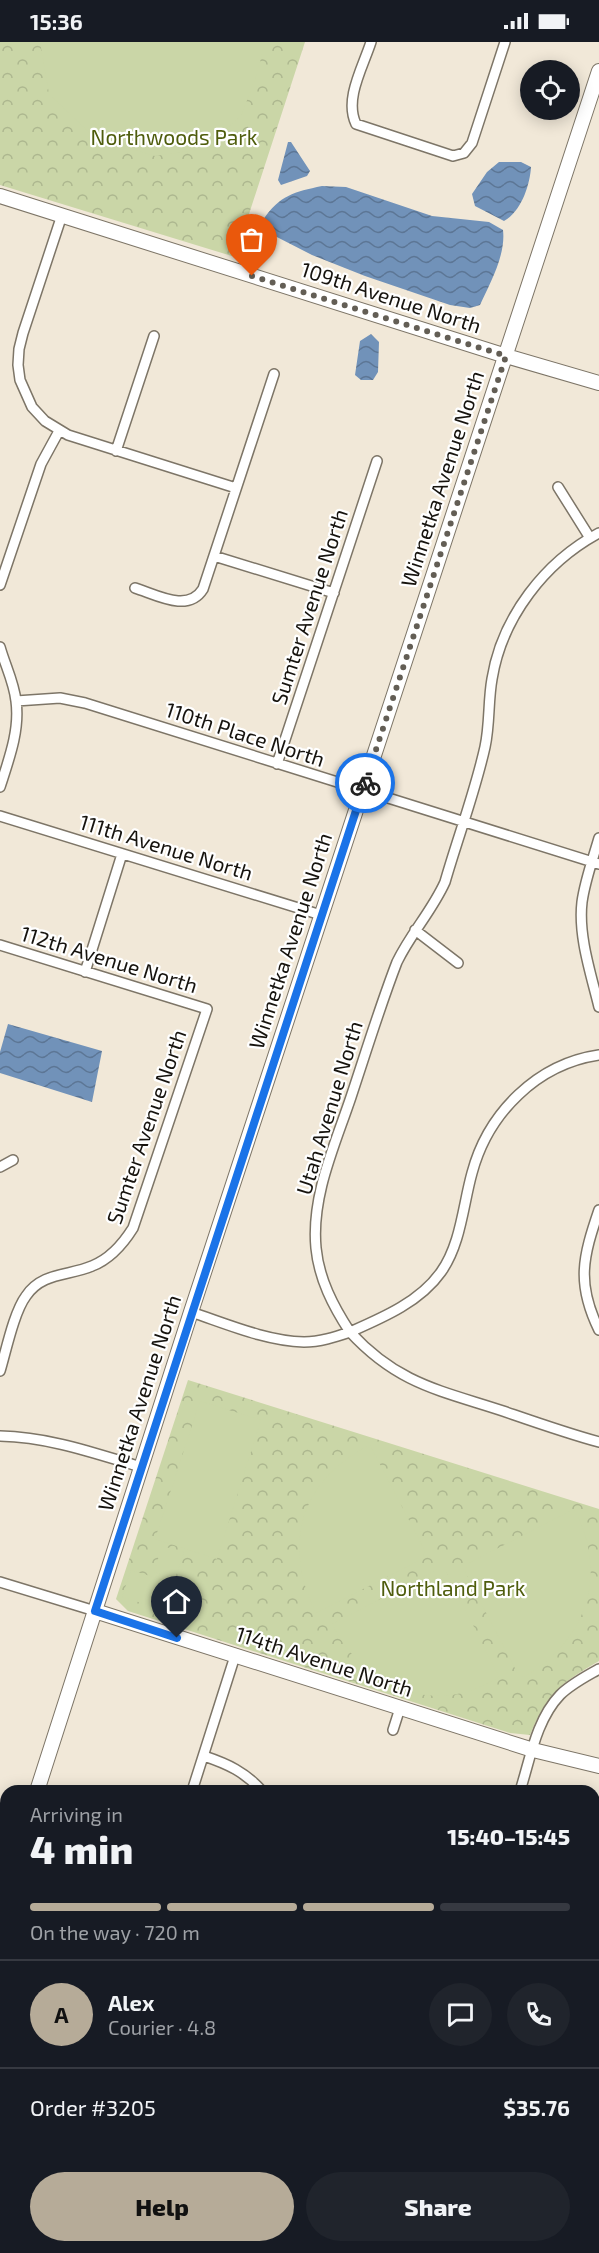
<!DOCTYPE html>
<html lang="en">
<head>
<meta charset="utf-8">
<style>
	body { margin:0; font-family:"Exo 2",sans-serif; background:#20242c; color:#f1f3f6; height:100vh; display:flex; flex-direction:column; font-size:22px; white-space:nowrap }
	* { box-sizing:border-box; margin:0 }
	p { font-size:20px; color:#9ea1a6 }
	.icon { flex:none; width:33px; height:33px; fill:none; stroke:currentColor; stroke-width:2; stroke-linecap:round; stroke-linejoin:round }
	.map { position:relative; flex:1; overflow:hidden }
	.drawer { position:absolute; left:0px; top:1743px; width:600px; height:468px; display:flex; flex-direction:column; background:#171b24; border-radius:18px 18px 0 0; box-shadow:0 3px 15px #0003 }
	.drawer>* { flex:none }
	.fabs { position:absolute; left:520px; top:18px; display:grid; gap:12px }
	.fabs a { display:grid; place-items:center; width:60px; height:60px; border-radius:50%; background:#171b24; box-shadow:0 3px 15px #0003; font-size:30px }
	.pin { position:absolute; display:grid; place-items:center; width:51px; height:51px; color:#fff; margin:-62px -26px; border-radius:50% 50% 50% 0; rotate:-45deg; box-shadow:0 0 6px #0007 }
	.pin .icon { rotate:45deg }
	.courier { position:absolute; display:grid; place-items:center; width:60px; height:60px; margin:-30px; border:4px solid #1a73e8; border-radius:50%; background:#fff; color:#222; box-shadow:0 2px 8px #0007 }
	.overview em { font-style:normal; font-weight:800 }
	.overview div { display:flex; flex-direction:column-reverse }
	.overview { display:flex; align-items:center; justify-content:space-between; height:102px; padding:0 30px }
	h1 { font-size:39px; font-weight:800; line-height:45px }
	.bar { display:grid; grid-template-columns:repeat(4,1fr); gap:9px 6px; align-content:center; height:72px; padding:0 30px }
	.bar i { height:8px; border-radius:4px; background:#363941 }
	.bar .active { background:#b6ab98 }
	.bar p { grid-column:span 4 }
	.line { display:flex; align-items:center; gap:15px; padding:0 30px; border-top:2px solid #363941 }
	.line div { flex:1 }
	.round { display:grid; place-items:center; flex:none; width:63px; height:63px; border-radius:32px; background:#20242c }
	.button { display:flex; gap:12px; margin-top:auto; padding:12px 30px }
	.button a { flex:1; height:69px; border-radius:36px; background:#b6ab98; color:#111; font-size:24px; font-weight:800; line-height:69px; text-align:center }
	.button a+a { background:#20242c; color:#f1f3f6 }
	.status { display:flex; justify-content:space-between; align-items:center; height:42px; padding:0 30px; background:#171b24; direction:ltr }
	.status svg { height:16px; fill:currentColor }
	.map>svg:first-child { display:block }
</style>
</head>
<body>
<div class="status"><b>15:36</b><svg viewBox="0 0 49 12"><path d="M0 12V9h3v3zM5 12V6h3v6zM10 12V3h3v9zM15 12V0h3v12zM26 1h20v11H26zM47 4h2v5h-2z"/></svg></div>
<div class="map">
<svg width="599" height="2211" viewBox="0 0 599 2211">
	<defs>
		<pattern id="park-crowns" width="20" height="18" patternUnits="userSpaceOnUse" patternTransform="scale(1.5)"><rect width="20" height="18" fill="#cad6a7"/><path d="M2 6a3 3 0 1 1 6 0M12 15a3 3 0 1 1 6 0" fill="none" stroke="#adb78f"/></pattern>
		<pattern id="water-waves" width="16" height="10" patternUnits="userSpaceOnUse" patternTransform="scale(1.5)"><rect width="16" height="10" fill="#7192b9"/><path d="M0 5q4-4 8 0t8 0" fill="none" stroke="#5c7695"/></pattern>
	</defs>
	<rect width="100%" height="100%" fill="#f1e8d8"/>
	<path fill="url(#park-crowns)" d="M0,0H305L235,215L0,143Z
		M188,1338L599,1467V1619C561,1641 547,1651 530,1693L510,1691L128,1569L116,1557Z"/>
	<path fill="#cad6a7" d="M40,0H265L257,32L241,74L203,107L155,114L94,95L49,52Z
		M200,1359L261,1378L217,1517L155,1497Z
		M370,1403L425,1509L422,1517L316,1571C282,1503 300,1438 370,1403Z
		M574,1467C599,1514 597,1564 561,1605C549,1618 537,1629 520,1636L465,1530L467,1522Z
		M162,1504L184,1510L175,1537L154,1530Z
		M438,1527L446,1529L499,1635C435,1676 364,1646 332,1582Z
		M131,1528L169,1540L161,1567L122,1555Z"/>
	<path fill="url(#water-waves)" d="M288,100H291L310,129L307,134L281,143L278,138Z
		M499,120H521L531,125C530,143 521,170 504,179L475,164L472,152L487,130Z
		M322,144L346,145L432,174L489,180L503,188C506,213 490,241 480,263L470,266L450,263L365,234L312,213L271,192L264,186L263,178C280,153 294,150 322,144Z
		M371,292L379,300L378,330L373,338H361L355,333L360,299Z
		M8,982L102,1009L92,1060L0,1031V1010Z"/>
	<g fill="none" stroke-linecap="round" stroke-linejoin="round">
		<g stroke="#7d7567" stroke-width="12">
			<path id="street" d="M371,0C363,25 344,57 356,82L453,114L464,111L472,101L505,0
				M62,173L23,291L19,307L18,323L20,338L32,365L45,379L68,393L236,446
				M116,409L154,294
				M558,445L590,496
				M599,491C545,520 502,575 492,637C488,659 490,682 485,705C475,750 458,795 445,840C432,869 411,891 397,920C380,964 366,1010 351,1055C335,1103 311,1154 316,1206C319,1237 333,1264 350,1290C382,1276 420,1260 441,1230C461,1202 463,1163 472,1131C488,1071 537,1022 599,1013
				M214,514L334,551
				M0,543L41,422L59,389
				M135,546C157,553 188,571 203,547L274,332
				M0,605C5,623 14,640 16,659C20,688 9,717 0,745
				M16,659L60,656L85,661L599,822
				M277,722L377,419
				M0,774L321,873
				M599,796C593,817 585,838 582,860C578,894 591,932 599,965
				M415,888L458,921
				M0,903L207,967L133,1186C123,1202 110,1217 92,1224C69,1234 42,1230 26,1254C14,1270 6,1309 0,1329
				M85,930L122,812
				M0,1125L13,1118
				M599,1168C583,1215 576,1241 599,1288
				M191,1270C227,1282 266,1299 304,1300C320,1300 335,1295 350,1290C398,1342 439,1348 503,1369C535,1380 566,1391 599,1400
				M0,1394C49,1395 94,1411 141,1425
				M0,1540L95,1569
				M393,1688L400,1666
				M204,1714C228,1722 245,1730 262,1749
				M192,1749L235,1614
				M520,1749C530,1718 536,1678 560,1653C571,1642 585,1635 599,1627
				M594,1954L599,1938
				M0,2089L6,2091
				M355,2205L374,2211
				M56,2211L58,2205
				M210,2211L211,2205
				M524,2211L526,2205"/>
		</g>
		<g stroke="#7d7567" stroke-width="16">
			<path id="secondary" d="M0,154L506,314L599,341
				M95,1569L533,1708L599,1724
				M37,1749L191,1270L599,29
				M0,1864L6,1845"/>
		</g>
		<use href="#street" stroke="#fff" stroke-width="9"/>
		<use href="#secondary" stroke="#fff" stroke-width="14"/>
	</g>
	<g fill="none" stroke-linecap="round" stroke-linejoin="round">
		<path stroke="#635e55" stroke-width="6" stroke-dasharray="0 10.8" d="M252,234L506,314L365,741"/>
		<path stroke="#1a73e8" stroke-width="8" d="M177,1596L95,1569L365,741"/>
	</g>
	<g text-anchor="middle" stroke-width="4.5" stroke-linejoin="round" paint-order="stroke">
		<g font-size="21" fill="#4f5d0d" stroke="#fff">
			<text x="174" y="103">Northwoods Park</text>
			<text x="453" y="1554">Northland Park</text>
		</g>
		<g font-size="21" fill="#16130e" stroke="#fff">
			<text transform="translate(391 256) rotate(18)" y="7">109th Avenue North</text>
			<text transform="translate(443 437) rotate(-72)" y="7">Winnetka Avenue North</text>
			<text transform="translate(310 565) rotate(-72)" y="7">Sumter Avenue North</text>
			<text transform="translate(245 693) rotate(18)" y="7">110th Place North</text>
			<text transform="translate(166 806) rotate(17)" y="7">111th Avenue North</text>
			<text transform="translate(291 899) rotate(-72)" y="7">Winnetka Avenue North</text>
			<text transform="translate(109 918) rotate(17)" y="7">112th Avenue North</text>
			<text transform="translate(330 1066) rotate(-73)" y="7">Utah Avenue North</text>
			<text transform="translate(147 1085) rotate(-71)" y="7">Sumter Avenue North</text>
			<text transform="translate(140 1361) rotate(-72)" y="7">Winnetka Avenue North</text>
			<text transform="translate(324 1620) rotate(18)" y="7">114th Avenue North</text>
		</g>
	</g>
</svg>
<div class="fabs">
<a><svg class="icon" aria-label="locate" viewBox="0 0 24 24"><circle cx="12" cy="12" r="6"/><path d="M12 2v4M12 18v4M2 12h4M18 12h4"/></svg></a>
</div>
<div class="pin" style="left:252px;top:234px;background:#ea580c"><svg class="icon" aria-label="bag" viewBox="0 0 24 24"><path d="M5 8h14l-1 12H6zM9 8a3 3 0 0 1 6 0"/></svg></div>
<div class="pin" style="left:177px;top:1596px;background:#1f2937"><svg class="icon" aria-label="home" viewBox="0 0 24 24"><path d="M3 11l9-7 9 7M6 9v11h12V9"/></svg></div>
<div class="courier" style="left:365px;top:741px"><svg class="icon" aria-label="bike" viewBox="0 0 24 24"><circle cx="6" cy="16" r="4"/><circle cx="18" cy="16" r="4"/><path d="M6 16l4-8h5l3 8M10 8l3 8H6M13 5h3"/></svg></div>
<section class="drawer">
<div class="overview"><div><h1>4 min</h1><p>Arriving in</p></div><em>15:40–15:45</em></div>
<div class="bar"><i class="active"></i><i class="active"></i><i class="active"></i><i></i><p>On the way · 720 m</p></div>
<div class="line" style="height:108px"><b class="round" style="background:#b6ab98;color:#111">A</b><div><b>Alex</b><p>Courier · 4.8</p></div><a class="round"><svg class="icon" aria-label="chat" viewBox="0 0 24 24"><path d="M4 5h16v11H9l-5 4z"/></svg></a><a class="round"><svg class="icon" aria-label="phone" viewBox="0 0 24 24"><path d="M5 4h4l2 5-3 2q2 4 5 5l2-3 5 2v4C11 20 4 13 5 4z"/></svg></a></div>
<div class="line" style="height:78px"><div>Order #3205</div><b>$35.76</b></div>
<div class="button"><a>Help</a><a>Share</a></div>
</section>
</div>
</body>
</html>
